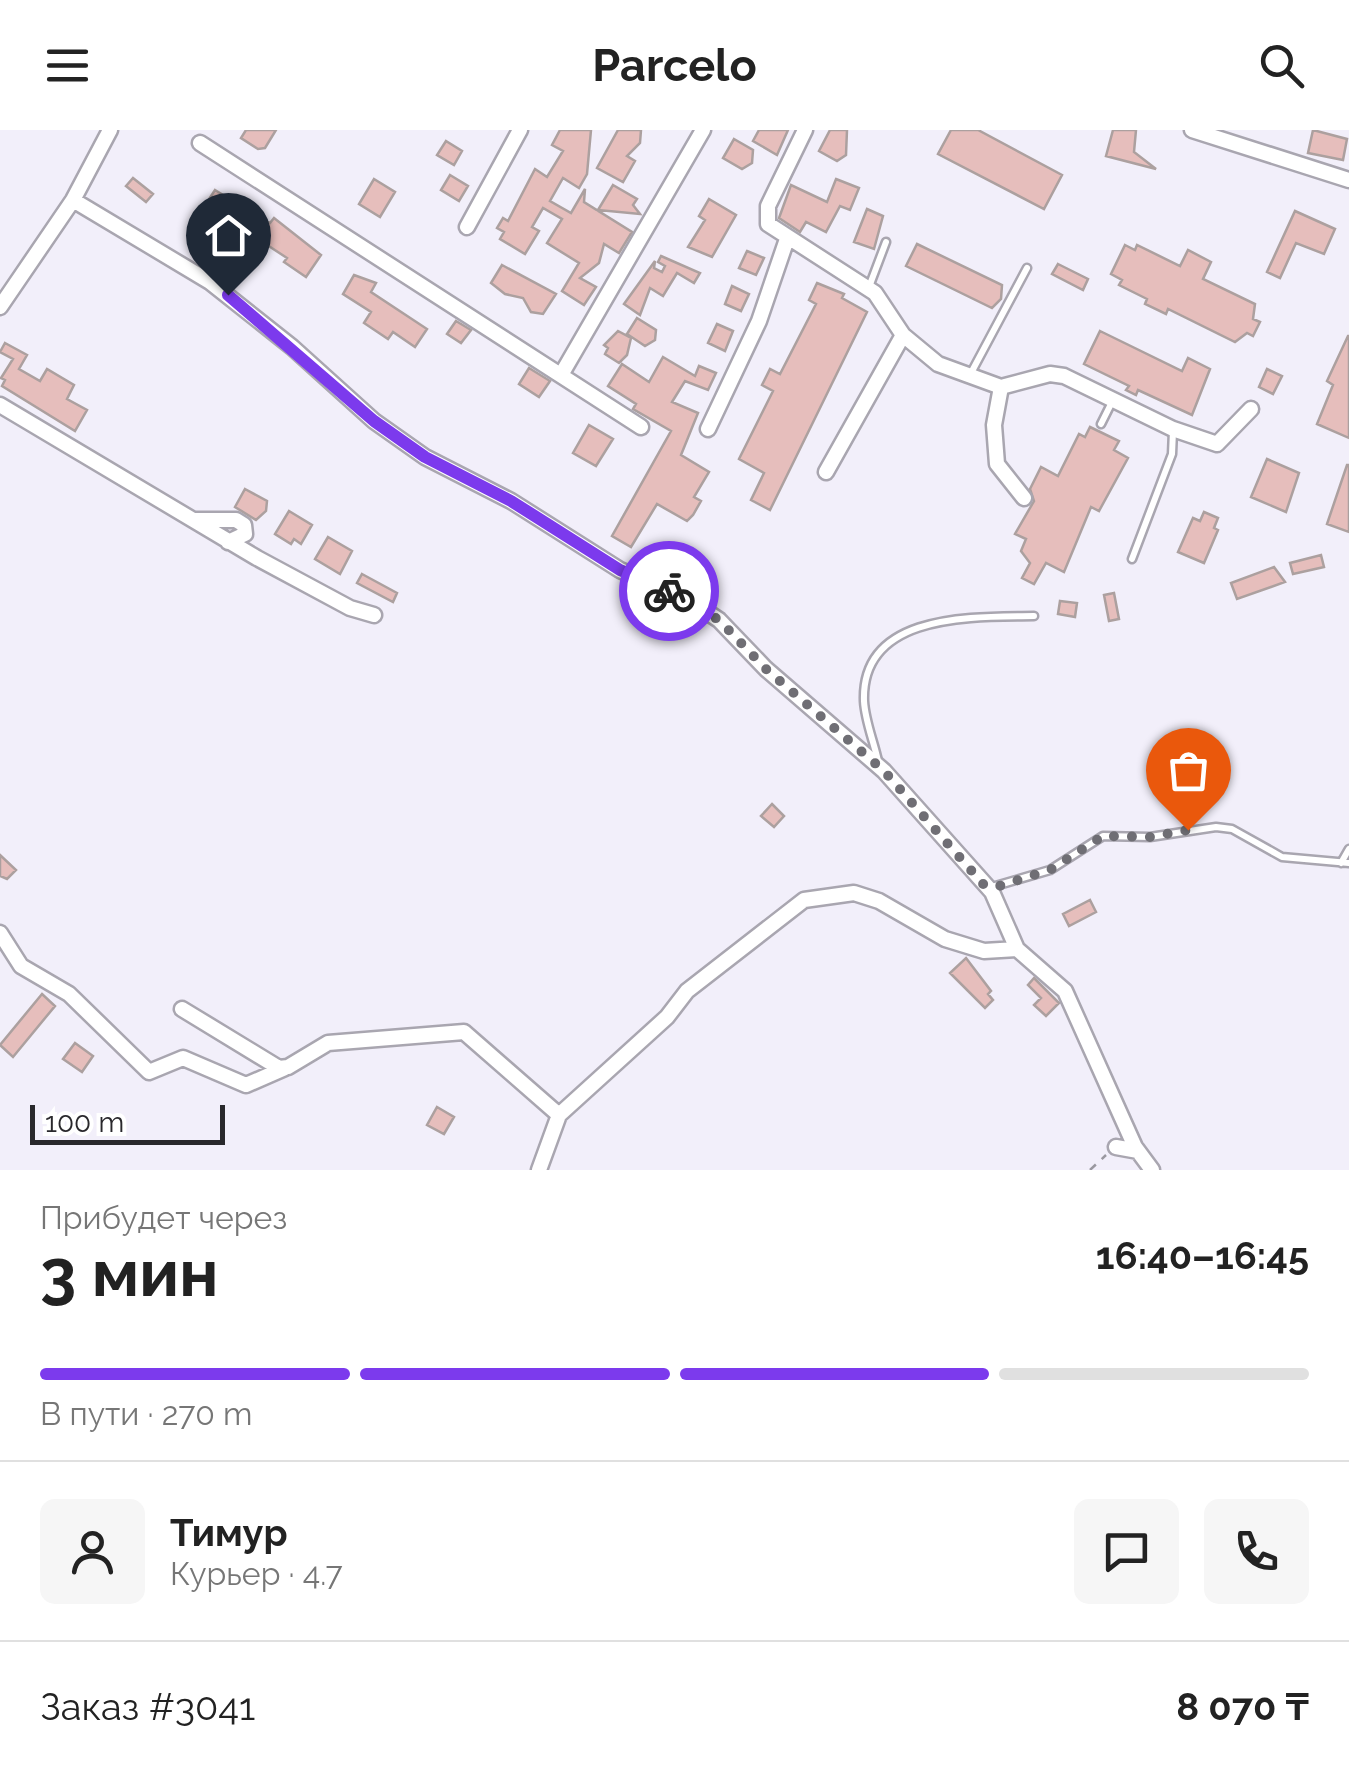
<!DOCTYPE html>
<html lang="ru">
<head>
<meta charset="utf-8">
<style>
	body { margin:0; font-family:Raleway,sans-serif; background:#f6f6f6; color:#222; height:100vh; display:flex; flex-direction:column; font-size:38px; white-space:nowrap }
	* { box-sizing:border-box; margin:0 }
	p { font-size:32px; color:#767676 }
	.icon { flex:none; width:55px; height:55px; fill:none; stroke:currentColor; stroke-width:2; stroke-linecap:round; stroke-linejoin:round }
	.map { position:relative; height:1040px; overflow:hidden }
	.side { display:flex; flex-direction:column; background:#fff; flex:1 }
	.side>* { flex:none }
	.scale { position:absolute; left:30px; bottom:25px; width:195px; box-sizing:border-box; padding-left:10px; border:5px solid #29282c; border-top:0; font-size:28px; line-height:35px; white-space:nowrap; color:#29282c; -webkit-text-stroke:8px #fff; paint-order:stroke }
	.pin { position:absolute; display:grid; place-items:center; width:85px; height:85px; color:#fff; margin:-102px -42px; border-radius:50% 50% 50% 0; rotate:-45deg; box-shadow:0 0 10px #0007 }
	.pin .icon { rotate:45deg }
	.courier { position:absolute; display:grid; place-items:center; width:100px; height:100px; margin:-50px; border:8px solid #7c3aed; border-radius:50%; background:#fff; color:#222; box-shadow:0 2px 12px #0007 }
	.head em { font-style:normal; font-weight:700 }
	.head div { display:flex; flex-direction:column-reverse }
	.head { display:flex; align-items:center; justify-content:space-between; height:170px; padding:0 40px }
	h1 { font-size:65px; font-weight:700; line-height:75px }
	.bar { display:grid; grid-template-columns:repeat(4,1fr); gap:15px 10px; align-content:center; height:120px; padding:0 40px }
	.bar i { height:12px; border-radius:8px; background:#e0e0e0 }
	.bar .active { background:#7c3aed }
	.bar p { grid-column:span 4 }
	.line { display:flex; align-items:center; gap:25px; padding:0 40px; border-top:2px solid #e0e0e0 }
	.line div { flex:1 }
	.round { display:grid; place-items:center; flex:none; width:105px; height:105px; border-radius:15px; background:#f6f6f6 }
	header { display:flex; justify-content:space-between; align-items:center; height:130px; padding:0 40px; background:#fff; font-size:45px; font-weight:700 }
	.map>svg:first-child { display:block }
</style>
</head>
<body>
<header><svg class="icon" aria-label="menu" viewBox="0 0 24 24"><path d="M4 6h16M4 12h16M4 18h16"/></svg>Parcelo<svg class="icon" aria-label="search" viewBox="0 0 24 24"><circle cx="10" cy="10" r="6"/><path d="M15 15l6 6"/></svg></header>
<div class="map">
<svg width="1349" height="1040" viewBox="0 0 1349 1040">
	<rect width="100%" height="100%" fill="#f2effa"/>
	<path fill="#e6bebc" stroke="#aca09f" stroke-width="2.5" d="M246,0H276L265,18L258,19L241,8Z
		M560,0H591L587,44L579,58L563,48L550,71L571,83L585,59L584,72L632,102L619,123L604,114L599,133L580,148L596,157L584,175L562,161L579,133L547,113L562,89L543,78L532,97L539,101L525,124L500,109L504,102L497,98L503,88L508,91L535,39L547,47L563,21L552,15Z
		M618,0H641L640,13L627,26L635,31L623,52L597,38Z
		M759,0H788L777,25L753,11Z
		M830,0H847L846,25L837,31L819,21Z
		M951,0H978L1062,45L1044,79L938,24Z
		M1113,0H1136L1134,22L1156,39L1106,26Z
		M1313,0L1347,9L1343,30L1308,23Z
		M734,9L753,20L752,33L742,39L723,28Z
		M446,11L462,21L454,35L437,25Z
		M450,45L468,56L459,71L441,60Z
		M133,48L153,64L146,72L126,56Z
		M374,49L395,62L380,87L359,74Z
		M836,49L859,58L850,80L840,76L826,102L806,92L800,102L779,88L791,55L827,72Z
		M613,55L637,69L633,75L640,84L598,80Z
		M215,60L241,76L245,70L254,76L248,85L270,93L274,88L321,125L306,147L284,132L287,128L255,107L246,114L226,102L232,94L200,83Z
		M709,69L736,85L712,127L688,117L705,90L699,86Z
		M867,79L883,86L874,119L854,112Z
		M1295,81L1335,99L1324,124L1296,113L1280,148L1267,142Z
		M917,114L1002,155L1001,169L992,178L906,136Z
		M1125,115L1135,120L1137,115L1180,136L1188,120L1211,132L1203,149L1255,174L1253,189L1260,192L1253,206L1247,203L1235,212L1168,179L1166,184L1145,174L1147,169L1119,155L1122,150L1111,144Z
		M747,121L764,128L756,145L739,138Z
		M661,126L700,143L694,153L677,143L663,166L650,158L640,185L624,174L655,131L654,138L662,142L665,136L658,132Z
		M1058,134L1088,149L1083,160L1052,144Z
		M502,135L556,164L543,184L531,182L523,168L505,164L491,153Z
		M354,145L376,153L371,162L427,199L415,217L393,202L388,209L364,193L371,182L343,164Z
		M817,153L844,164L842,168L867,182L770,380L751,370L764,343L739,329L773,261L762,255L770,239L780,244L816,174L809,170Z
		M732,156L749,164L741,181L725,174Z
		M637,188L656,200L655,210L645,216L627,204Z
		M456,191L471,200L461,213L447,204Z
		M717,194L733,201L725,221L708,213Z
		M618,201L631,208L627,225L619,233L605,224L608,218L604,215Z
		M1100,201L1182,241L1188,228L1210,239L1192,285L1138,260L1136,265L1126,260L1129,256L1084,234Z
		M1348,206H1349V308L1317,294L1333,255L1327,251Z
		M5,213L27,225L19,239L40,251L47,239L74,255L67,269L87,280L75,301L2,256L5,250L1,248L13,229L0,222Z
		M663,227L695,246L699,236L716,243L708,260L685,251L672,272L698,283L681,325L709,342L694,367L701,371L693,385L687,391L657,374L631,417L612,406L671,301L633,279L636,274L608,256L622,234L649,252Z
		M529,238L550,251L539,267L519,254Z
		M1267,239L1282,246L1273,264L1259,257Z
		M589,295L613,309L596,336L573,323Z
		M1090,297L1119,311L1114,320L1128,328L1099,381L1091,377L1064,442L1046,433L1034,454L1022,448L1030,433L1021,421L1026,409L1015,404L1034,371L1030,359L1041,337L1058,346L1079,304L1085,307Z
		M1267,329L1299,343L1286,382L1251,367Z
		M1347,335H1349V402L1327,394Z
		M245,359L267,371L266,381L256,390L235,377Z
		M289,381L312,395L301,414L294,409L291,414L275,404Z
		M1204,382L1218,388L1214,398L1218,400L1204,433L1178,422L1193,388L1200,391Z
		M328,407L352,421L340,444L315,429Z
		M1321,425L1324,437L1293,444L1290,433Z
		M1274,437L1285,452L1237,469L1231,453Z
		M362,444L397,463L393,472L357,453Z
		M1114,463L1119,489L1109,491L1104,465Z
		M1060,471L1077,473L1075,487L1058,484Z
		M772,674L784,686L774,697L761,686Z
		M0,725L16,740L7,749L0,746Z
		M1090,770L1096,782L1069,796L1063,784Z
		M966,828L991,861L988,864L993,870L985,878L950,843Z
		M1034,848L1059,873L1046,886L1034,875L1041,868L1028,855Z
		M42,864L55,876L13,927L0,915Z
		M75,913L93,926L82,942L63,929Z
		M437,977L454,987L444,1004L427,995Z"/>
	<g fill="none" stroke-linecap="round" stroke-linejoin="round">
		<g stroke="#a9a6b0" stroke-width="11">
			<path id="lane" d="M869,157L886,112
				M971,243L1027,138
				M1101,294L1113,270
				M1132,429L1172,324L1173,301
				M878,631C874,612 865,591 864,571C861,482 974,487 1034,486
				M1341,733L1349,719
				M992,757L1050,740L1103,706L1150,707L1216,697L1232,699L1282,727L1349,733"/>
		</g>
		<g stroke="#a9a6b0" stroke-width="19">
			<path id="street" d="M805,0L768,76V94L875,163L903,205L938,234L1001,257L1050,244L1064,246L1173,299L1217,314L1251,279
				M1192,0L1349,50
				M200,13L641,297
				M73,70L210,152L292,217L374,291L425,327L511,371L620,440L692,472L719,490L766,539L884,641L992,762L1017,819L1065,861L1135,1017L1152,1040
				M467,97L520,0
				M0,177L73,70L110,0
				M561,245L703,0
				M1001,257L994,295L997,334L1024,368
				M0,275L257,428L350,478L374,485
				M708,299L759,191L787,109
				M826,342L903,205
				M194,390H236L244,395L245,404L228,412
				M0,803L21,836L69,864L149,942L183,928L246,955L285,938
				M182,879L279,938L288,937L328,913L464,902L559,985
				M1116,1017L1138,1021
				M539,1040L559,985L667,887L687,861L804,770L854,763L879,771L945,809L984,821L1017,819"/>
		</g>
		<path stroke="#9a98a0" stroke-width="2.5" stroke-dasharray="8 8" stroke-linecap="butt" d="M1090,1040L1106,1025"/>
		<use href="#lane" stroke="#fff" stroke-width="6"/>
		<use href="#street" stroke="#fff" stroke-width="14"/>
	</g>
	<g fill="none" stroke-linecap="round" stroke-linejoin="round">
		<path stroke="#6f6e74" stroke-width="10" stroke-dasharray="0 18" d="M669,461L719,490L766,539L884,641L984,755L996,757L1050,740L1103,706L1150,707L1188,700"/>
		<path stroke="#7c3aed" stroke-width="12" d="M228,165L374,291L425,327L511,371L620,440L669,461"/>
	</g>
</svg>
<div class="scale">100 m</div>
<div class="pin" style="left:1188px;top:700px;background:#ea580c"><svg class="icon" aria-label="bag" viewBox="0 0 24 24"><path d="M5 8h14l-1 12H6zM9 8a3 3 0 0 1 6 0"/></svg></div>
<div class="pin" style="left:228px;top:165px;background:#1f2937"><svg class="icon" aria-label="home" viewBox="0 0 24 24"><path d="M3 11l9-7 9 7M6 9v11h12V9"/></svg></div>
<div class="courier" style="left:669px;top:461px"><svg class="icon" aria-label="bike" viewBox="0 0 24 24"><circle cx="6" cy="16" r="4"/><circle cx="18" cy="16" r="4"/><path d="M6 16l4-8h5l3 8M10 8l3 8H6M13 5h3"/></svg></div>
</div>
<section class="side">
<div class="head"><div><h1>3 мин</h1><p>Прибудет через</p></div><em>16:40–16:45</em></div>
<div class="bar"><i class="active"></i><i class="active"></i><i class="active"></i><i></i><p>В пути · 270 m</p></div>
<div class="line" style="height:180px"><a class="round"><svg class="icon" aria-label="person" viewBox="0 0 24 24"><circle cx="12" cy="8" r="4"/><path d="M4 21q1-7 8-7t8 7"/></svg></a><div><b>Тимур</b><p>Курьер · 4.7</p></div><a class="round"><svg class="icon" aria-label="chat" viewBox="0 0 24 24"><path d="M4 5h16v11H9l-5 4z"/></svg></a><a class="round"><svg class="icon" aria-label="phone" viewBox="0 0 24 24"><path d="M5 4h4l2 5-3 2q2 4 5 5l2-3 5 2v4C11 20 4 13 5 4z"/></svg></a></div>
<div class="line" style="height:130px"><div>Заказ #3041</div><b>8 070 ₸</b></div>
</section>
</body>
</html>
